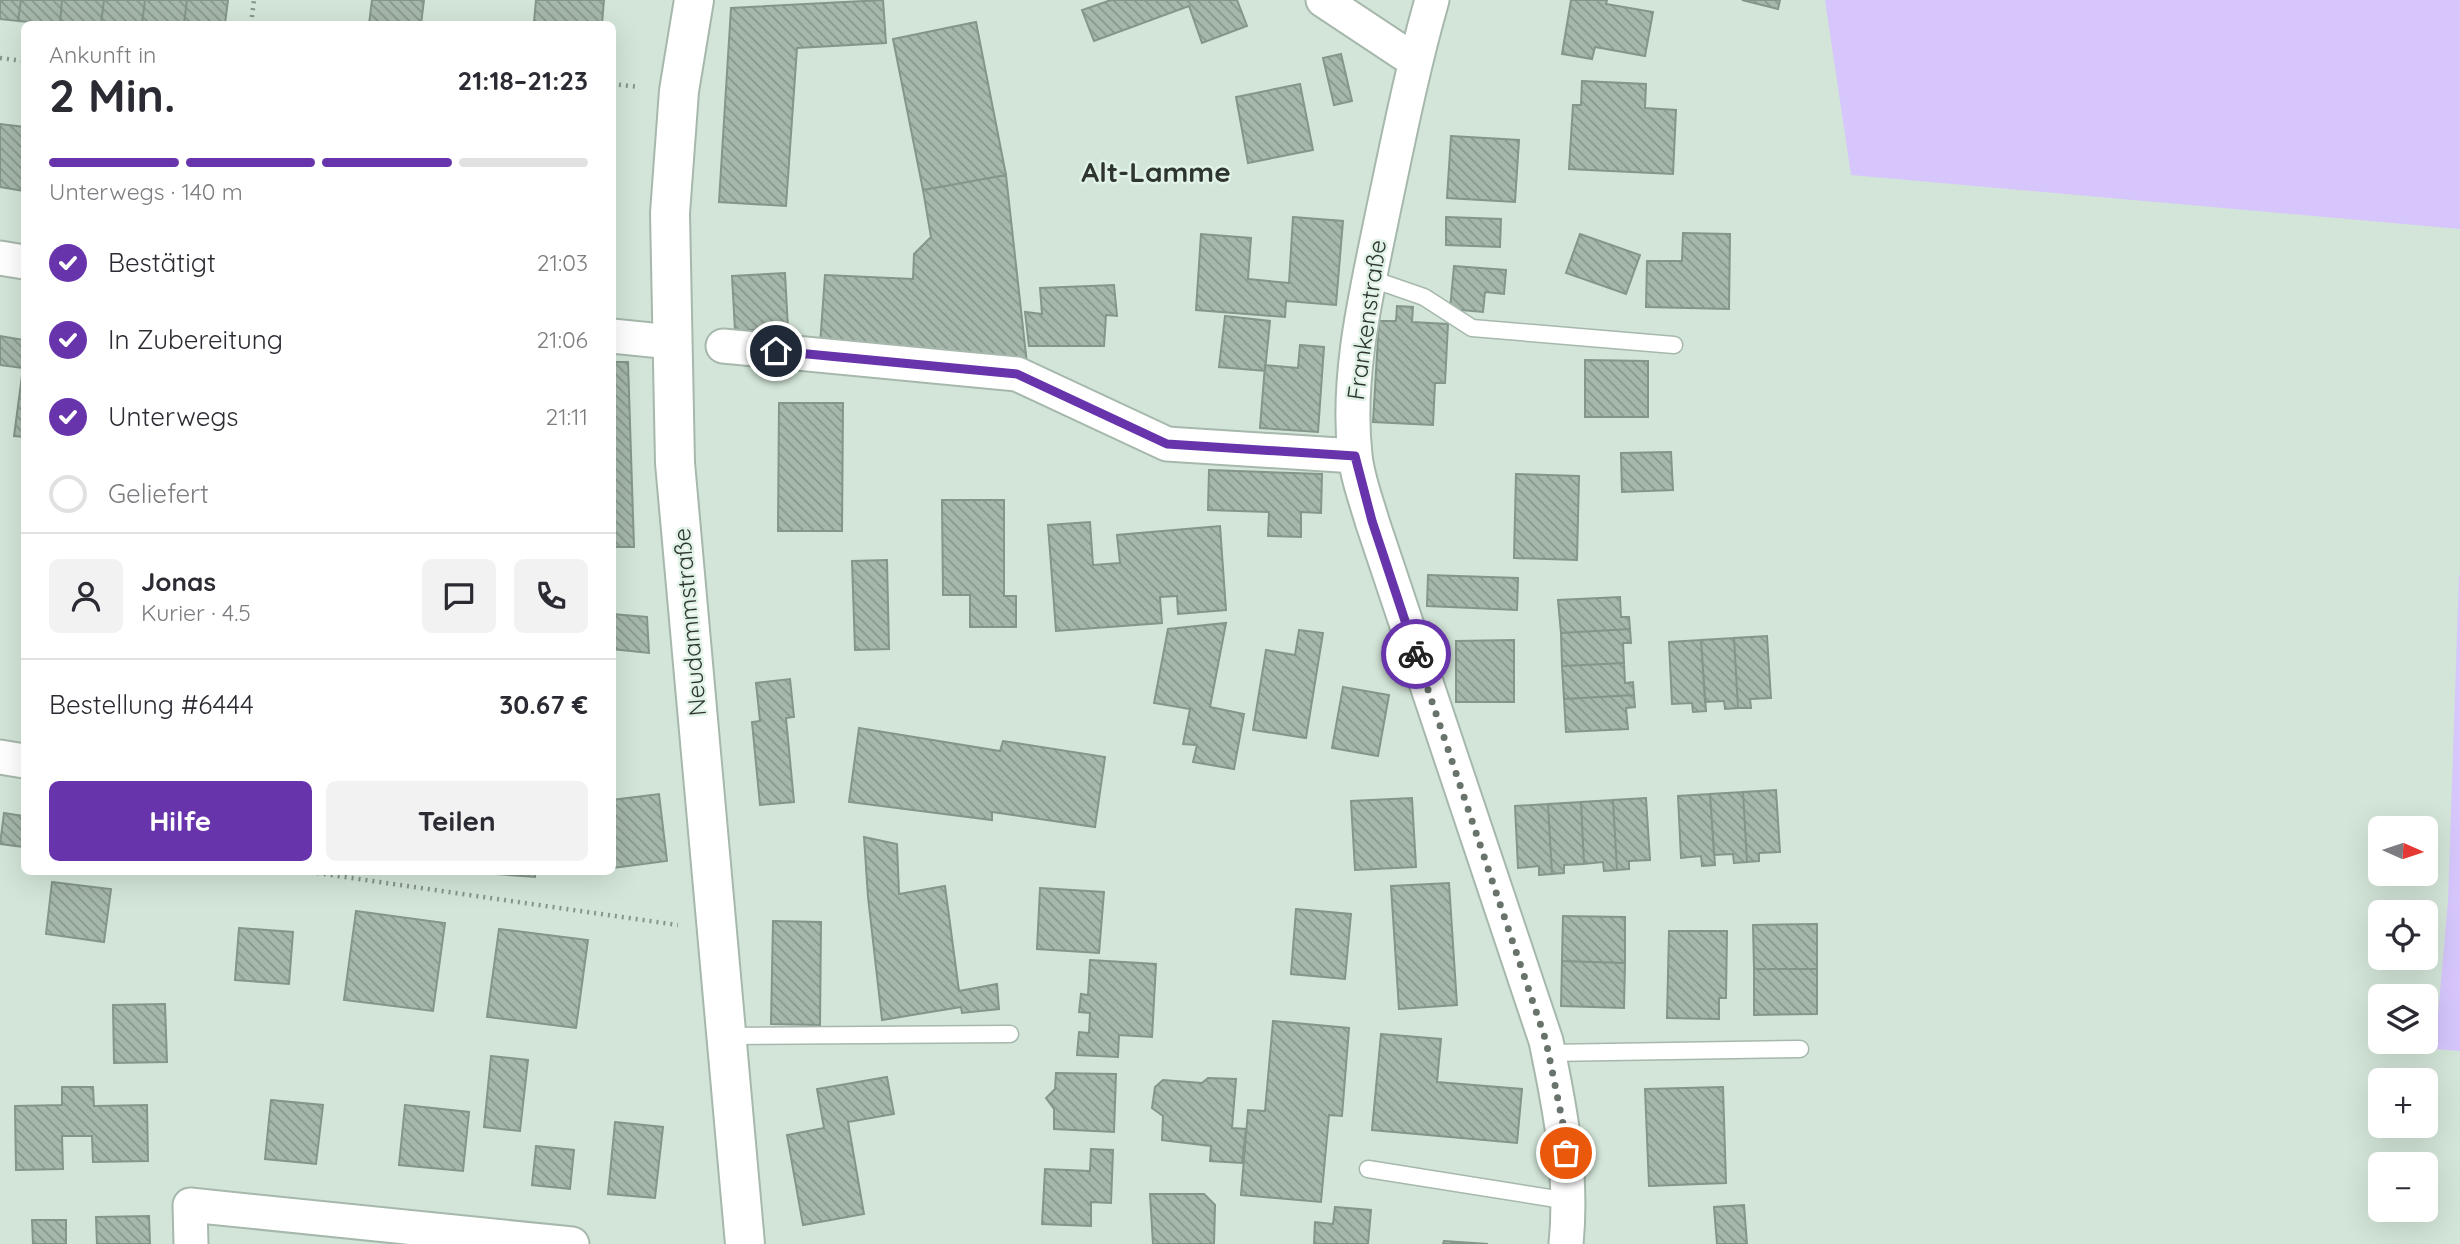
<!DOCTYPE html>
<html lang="de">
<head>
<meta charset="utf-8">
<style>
	body { margin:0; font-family:Quicksand,sans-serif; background:#f2f2f3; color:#2b2b33; height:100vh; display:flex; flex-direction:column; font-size:26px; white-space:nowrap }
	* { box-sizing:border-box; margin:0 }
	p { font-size:23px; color:#7c7c81 }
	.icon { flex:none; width:38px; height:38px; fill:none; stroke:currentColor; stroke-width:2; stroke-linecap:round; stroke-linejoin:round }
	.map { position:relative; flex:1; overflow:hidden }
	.panel { position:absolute; left:21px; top:21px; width:595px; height:854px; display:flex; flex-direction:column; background:#fff; border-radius:10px; box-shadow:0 7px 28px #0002 }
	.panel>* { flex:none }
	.needle { width:46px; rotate:93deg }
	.controls { position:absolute; left:2368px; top:816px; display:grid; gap:14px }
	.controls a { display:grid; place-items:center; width:70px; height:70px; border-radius:10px; background:#fff; box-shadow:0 7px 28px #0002; font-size:35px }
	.pin { position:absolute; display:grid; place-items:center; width:60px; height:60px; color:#fff; margin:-30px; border:4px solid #fff; border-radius:50%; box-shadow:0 2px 7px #0007 }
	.courier { position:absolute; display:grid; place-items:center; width:70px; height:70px; margin:-35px; border:5px solid #6734ac; border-radius:50%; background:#fff; color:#222; box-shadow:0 2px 9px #0007 }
	.headline em { font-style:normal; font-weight:800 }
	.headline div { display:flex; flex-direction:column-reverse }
	.headline { display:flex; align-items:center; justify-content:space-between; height:119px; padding:0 28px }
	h1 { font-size:46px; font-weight:800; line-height:52px }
	.bar { display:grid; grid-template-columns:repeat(4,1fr); gap:10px 7px; align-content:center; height:84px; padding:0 28px }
	.bar i { height:9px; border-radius:5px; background:#e1e1e2 }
	.bar .on { background:#6734ac }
	.bar p { grid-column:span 4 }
	.line { display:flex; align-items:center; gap:18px; padding:0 28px; border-top:2px solid #e1e1e2 }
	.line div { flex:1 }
	.round { display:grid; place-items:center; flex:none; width:74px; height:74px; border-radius:10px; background:#f2f2f3 }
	ol { padding:0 28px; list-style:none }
	li { display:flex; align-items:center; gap:21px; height:77px }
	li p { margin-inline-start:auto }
	li .icon { padding:7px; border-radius:50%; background:#6734ac; color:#fff; stroke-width:4 }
	li:last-child { color:#7c7c81 }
	li i { width:38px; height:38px; border:4px solid #e1e1e2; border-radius:50% }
	.primary-button { display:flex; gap:14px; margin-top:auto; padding:14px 28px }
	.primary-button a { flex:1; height:80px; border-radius:10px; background:#6734ac; color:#fff; font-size:28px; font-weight:800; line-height:80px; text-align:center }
	.primary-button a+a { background:#f2f2f3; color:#2b2b33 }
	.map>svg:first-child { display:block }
</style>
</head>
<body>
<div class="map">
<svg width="2460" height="1244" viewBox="0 0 2460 1244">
	<defs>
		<pattern id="building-back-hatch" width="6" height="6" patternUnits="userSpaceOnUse" patternTransform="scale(1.75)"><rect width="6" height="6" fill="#a6b8ab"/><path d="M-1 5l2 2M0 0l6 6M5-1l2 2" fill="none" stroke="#88968c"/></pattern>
	</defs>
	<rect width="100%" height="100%" fill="#d3e5d8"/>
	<path fill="#d6c6fc" d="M1825,0H2460V229L1851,175Z
		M2459,575H2460V1051L2435,1049L2448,901Z"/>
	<path fill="url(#building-back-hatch)" stroke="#849589" stroke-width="2" d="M0,0H21L18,21L0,19Z
		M21,0H62L60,24L18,21Z
		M62,0H104L101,24H60Z
		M104,0H145L142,24H101Z
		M145,0H187L184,24H142Z
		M187,0H228L225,24H184Z
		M372,0H424L421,24H369Z
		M536,0H604L602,24L534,22Z
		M883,0L886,43L797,48L786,206L719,202L731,8Z
		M1111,0H1237L1247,26L1202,43L1189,6L1094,41L1082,10Z
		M1571,0H1607L1606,4L1653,12L1645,56L1595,47L1592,59L1562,54Z
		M1742,0H1780L1778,9Z
		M976,22L1006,175L923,190L893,39Z
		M1341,54L1352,101L1334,105L1323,58Z
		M1582,81L1646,84L1645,108L1676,110L1673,174L1569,169L1573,105H1581Z
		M1300,84L1313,150L1248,163L1236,97Z
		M0,124L24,127V191L0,187Z
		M1451,136L1519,140L1515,202L1447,198Z
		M1006,175L1027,364L820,345L825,275L913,279L914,254L931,237L923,190Z
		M1293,217L1343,221L1336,305L1286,301L1285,317L1196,310L1201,234L1251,238L1248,279L1289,283Z
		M1446,217L1501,219L1500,247L1446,245Z
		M1683,233L1730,234L1729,309L1646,307L1647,261H1682Z
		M1580,234L1640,255L1626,294L1566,273Z
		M1454,266L1506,270L1504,294L1485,292L1483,312L1450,309Z
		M785,273L788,328L735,331L732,276Z
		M1114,285L1117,316L1106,315L1104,346H1029L1025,312L1042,314L1040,288Z
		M1397,306L1413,307L1412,322L1448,324L1445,383H1435L1433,425L1373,422L1379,321H1396Z
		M1225,316L1270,321L1265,371L1219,367Z
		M0,336L24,340V437L14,436L23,368L0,365Z
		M1300,345L1324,347L1318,432L1260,428L1265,365L1298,368Z
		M1585,360L1648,361V417H1585Z
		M612,362H628L634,547H612Z
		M779,403H843L842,531H778Z
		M1671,452L1673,490L1622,492L1621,453Z
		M1209,470L1322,474L1321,513L1301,512V537L1268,536L1269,512L1208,510Z
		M1516,474L1579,476L1577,560L1514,558Z
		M942,500H1004V596H1016V627H970V595H943Z
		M1090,522L1093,565L1120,563L1117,535L1220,526L1226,610L1178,614L1177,596L1160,597L1162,623L1056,631L1048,525Z
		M887,560L889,649L855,650L852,561Z
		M1428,575L1518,578L1517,610L1427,606Z
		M1620,597L1621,617H1629L1630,629L1561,633L1558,600Z
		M612,614L647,617L649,653L612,649Z
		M1226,623L1210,707L1244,714L1234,769L1193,762L1197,745L1183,744L1190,709L1154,703L1168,629Z
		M1630,629L1631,643H1623L1624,663L1562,666L1561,633Z
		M1299,630L1323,633L1306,738L1253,730L1266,650L1295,655Z
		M1767,636L1771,698L1750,699L1751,708H1738L1734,638Z
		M1734,638L1738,708L1725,709L1724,701L1705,702L1701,640Z
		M1514,640V702H1456V641Z
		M1701,640L1706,711L1693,712L1692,703L1672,704L1669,642Z
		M1624,663L1625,683L1633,682L1634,695L1564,699L1562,666Z
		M790,679L794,717L786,718L794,802L760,805L752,722L760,721L756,683Z
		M1343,687L1389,695L1378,756L1332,748Z
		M1634,695L1635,707L1626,708L1628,729L1566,732L1564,699Z
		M859,728L1000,751L1003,741L1105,757L1095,827L992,812V820L849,802Z
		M1776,790L1780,852L1759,853V861L1747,862L1743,792Z
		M1743,792L1747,862L1734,863L1733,854L1714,855L1710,794Z
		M659,794L667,861L612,868V800Z
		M1710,794L1715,865L1702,866L1701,856L1681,858L1678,796Z
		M1412,798L1416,867L1355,870L1351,801Z
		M1646,798L1650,860L1629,861V869L1617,870L1613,800Z
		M1613,800L1617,870L1604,871L1603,862L1584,864L1581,802Z
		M1581,802L1584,864L1564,865V873L1552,874L1548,804Z
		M1548,804L1552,874L1539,875V866L1518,868L1515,806Z
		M4,813L24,816V847L0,844Z
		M864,837L897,844L899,894L945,886L959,991L997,984L999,1009L962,1013L961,1007L882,1020L868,897Z
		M470,872H535V877Z
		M52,882L111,889L104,942L46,934Z
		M1449,883L1457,1005L1399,1009L1391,886Z
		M1040,888L1104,892L1099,953L1037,949Z
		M1296,909L1351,914L1345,979L1291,974Z
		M356,911L445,923L433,1011L344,1000Z
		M1563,916L1625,917V963L1562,961Z
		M773,921L821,922L820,1025L771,1024Z
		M1817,924V969H1754L1753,925Z
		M239,928L293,932L289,984L235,980Z
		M499,929L588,940L576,1028L487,1017Z
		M1669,931H1727L1726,998H1719V1019L1667,1018Z
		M1090,960L1156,964L1152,1037L1119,1035L1118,1057L1077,1055L1079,1032L1089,1033L1090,1013L1079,1012L1081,994L1088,995Z
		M1562,961L1625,963L1624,1008L1561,1006Z
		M1754,969H1817V1014L1754,1015Z
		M165,1004L167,1062L114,1063L113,1005Z
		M1273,1021L1349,1028L1342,1116L1329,1115L1321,1202L1241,1195L1248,1110L1265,1111Z
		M1381,1034L1441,1039L1437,1082L1522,1089L1517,1143L1372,1130Z
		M491,1056L528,1060L520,1131L484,1127Z
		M1056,1073L1116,1074L1114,1132L1054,1129V1109L1046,1098L1055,1089Z
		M887,1077L894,1114L848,1122L864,1214L803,1225L787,1135L824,1128L817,1089Z
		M1208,1078L1236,1079L1232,1128L1246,1129L1242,1163L1210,1161L1211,1146L1162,1140L1163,1116L1152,1108L1155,1087L1163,1080L1202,1083Z
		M62,1087H93L94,1106L147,1105L148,1161L93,1162L92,1136H62L63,1169L16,1170L15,1106L62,1105Z
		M1723,1087L1726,1183L1649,1186L1645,1089Z
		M271,1100L323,1105L316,1164L265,1159Z
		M405,1105L469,1112L463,1171L399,1165Z
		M615,1122L663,1127L655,1198L608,1194Z
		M536,1146L574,1150L570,1189L532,1185Z
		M1091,1149L1113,1150L1111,1203L1091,1202V1226L1042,1224L1045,1169L1090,1171Z
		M1150,1194H1204L1215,1205L1214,1244H1153Z
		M1744,1205L1747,1244H1717L1714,1207Z
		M1335,1207L1371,1210L1368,1244H1314L1315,1222L1333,1224Z
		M149,1216L150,1244H97L96,1217Z
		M32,1220H66V1244H33Z
		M1444,1241L1488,1244H1443Z"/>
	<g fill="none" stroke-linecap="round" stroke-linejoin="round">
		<g stroke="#a6b8ab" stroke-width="19">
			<path id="lane" d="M1369,278L1424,297L1472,328L1674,345
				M727,1036L1010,1034
				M1548,1053L1800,1049
				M1368,1169L1569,1201"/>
		</g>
		<g stroke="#a6b8ab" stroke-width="37">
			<path id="street" d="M1323,0L1415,61
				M1432,0C1412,70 1398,141 1383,212C1367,291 1346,374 1355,455C1357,477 1366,500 1372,521L1546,1041C1560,1108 1573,1175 1566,1244
				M0,258L24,262
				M612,336L671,342
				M723,346L1017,374L1167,444L1355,456
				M0,757L24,761
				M191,1244L190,1205L572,1244"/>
		</g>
		<g stroke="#a6b8ab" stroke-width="42">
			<path id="secondary" d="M694,0L679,91L670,213L675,463L745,1244"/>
		</g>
		<path stroke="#87948a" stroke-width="4.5" stroke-dasharray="2 5" stroke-linecap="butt" d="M251,24L254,0
			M0,58L24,61
			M612,84L639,87
			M310,872L678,925"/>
		<use href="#lane" stroke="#fff" stroke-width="16"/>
		<use href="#street" stroke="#fff" stroke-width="33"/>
		<use href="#secondary" stroke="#fff" stroke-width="38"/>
	</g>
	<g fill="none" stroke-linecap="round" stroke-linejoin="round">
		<path stroke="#68736b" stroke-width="7" stroke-dasharray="0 12.6" d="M1416,654L1546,1041L1564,1129L1566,1153"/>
		<path stroke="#6734ac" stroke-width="9" d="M776,351L1017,374L1167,444L1355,456L1372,521L1416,654"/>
	</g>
	<g text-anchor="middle" stroke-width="5" stroke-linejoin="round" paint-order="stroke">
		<g font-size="24" fill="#2e3530" stroke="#e0f2e5">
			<text transform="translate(1367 320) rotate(-82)" y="8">Frankenstraße</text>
			<text transform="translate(690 622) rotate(-95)" y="8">Neudammstraße</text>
		</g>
		<g font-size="28" font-weight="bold" fill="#2e3530" stroke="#e0f2e5">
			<text x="1156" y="182">Alt-Lamme</text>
		</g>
	</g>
</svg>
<div class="controls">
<a><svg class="needle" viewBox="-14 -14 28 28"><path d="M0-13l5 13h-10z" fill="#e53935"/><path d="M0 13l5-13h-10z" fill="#7c7c81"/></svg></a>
<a><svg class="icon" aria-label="locate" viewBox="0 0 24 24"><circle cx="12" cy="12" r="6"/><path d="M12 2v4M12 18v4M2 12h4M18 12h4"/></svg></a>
<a><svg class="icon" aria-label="layers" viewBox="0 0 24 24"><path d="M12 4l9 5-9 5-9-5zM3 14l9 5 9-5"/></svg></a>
<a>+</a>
<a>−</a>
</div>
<div class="pin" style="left:1566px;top:1153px;background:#ea580c"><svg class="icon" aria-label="bag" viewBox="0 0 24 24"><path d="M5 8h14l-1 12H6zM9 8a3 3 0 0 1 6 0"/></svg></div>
<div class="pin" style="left:776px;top:351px;background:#1f2937"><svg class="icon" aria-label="home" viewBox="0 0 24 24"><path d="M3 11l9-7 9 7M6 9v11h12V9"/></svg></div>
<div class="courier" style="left:1416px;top:654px"><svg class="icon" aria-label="bike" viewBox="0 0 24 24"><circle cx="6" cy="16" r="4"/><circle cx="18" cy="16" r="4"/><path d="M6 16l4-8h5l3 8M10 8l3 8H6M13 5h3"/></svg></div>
<section class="panel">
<div class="headline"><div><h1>2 Min.</h1><p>Ankunft in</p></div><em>21:18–21:23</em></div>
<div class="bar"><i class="on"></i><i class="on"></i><i class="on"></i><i></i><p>Unterwegs · 140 m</p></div>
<ol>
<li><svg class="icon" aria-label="check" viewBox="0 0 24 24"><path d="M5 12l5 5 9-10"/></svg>Bestätigt<p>21:03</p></li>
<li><svg class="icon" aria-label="check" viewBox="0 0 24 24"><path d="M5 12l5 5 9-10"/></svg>In Zubereitung<p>21:06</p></li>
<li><svg class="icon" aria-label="check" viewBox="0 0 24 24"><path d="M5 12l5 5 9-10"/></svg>Unterwegs<p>21:11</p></li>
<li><i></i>Geliefert</li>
</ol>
<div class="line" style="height:126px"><a class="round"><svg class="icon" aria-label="person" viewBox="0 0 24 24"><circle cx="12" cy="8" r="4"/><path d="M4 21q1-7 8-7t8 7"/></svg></a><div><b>Jonas</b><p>Kurier · 4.5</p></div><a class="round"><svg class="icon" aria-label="chat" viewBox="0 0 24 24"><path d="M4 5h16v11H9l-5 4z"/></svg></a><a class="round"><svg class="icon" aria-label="phone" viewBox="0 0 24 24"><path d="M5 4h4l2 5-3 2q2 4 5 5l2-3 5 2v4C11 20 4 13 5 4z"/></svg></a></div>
<div class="line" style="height:91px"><div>Bestellung #6444</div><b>30.67 €</b></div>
<div class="primary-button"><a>Hilfe</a><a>Teilen</a></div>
</section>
</div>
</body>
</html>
